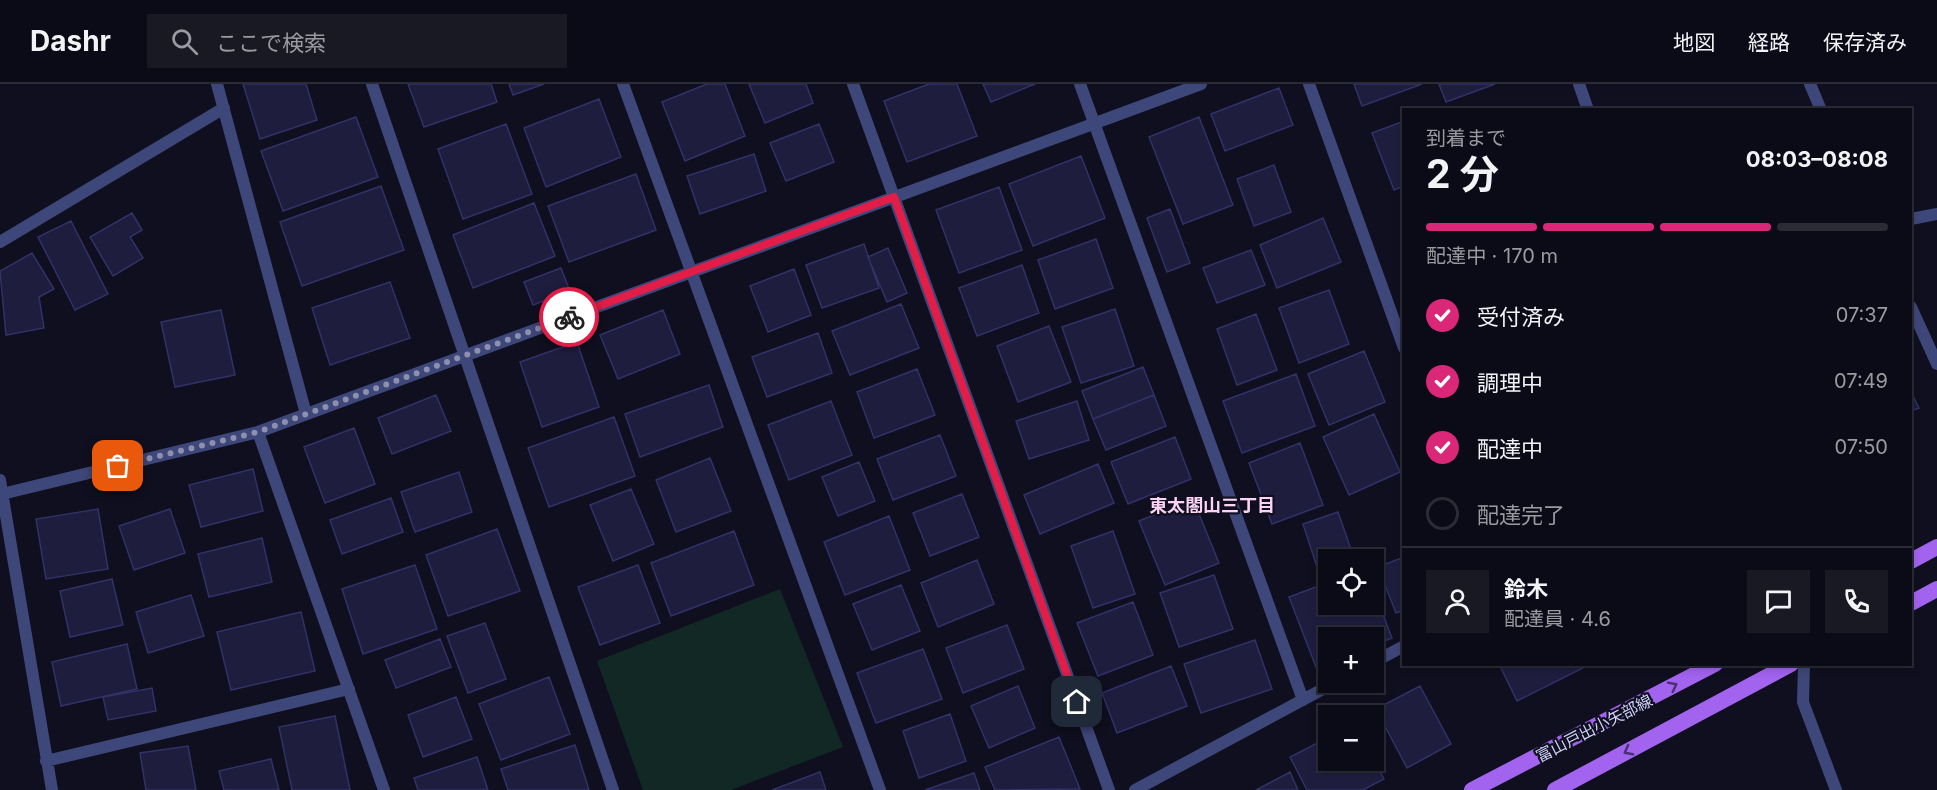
<!DOCTYPE html>
<html lang="ja">
<head>
<meta charset="utf-8">
<style>
	body { margin:0; font-family:Inter,"Noto Sans JP",sans-serif; background:#191924; color:#f1f3f6; height:100vh; display:flex; flex-direction:column; font-size:22px; white-space:nowrap }
	* { box-sizing:border-box; margin:0 }
	p { font-size:20px; color:#9a9ba1 }
	.icon { flex:none; width:33px; height:33px; fill:none; stroke:currentColor; stroke-width:2; stroke-linecap:round; stroke-linejoin:round }
	.map { position:relative; flex:1; overflow:hidden }
	.sheet { position:absolute; left:1402px; top:24px; width:510px; height:558px; display:flex; flex-direction:column; background:#0b0b17; border-radius:0px; box-shadow:0 3px 9px #0003,0 0 0 2px #2b2b36 }
	.sheet>* { flex:none }
	.controls { position:absolute; left:1318px; top:465px; display:grid; gap:12px }
	.controls a { display:grid; place-items:center; width:66px; height:66px; border-radius:0px; background:#0b0b17; box-shadow:0 3px 9px #0003,0 0 0 2px #2b2b36; font-size:30px }
	.pin { position:absolute; display:grid; place-items:center; width:51px; height:51px; color:#fff; margin:-26px; border-radius:12px; box-shadow:0 3px 9px #0006 }
	.courier { position:absolute; display:grid; place-items:center; width:60px; height:60px; margin:-30px; border:4px solid #e11d48; border-radius:50%; background:#fff; color:#222; box-shadow:0 2px 8px #0007 }
	.headline em { font-style:normal; font-weight:700 }
	.headline div { display:flex; flex-direction:column-reverse }
	.headline { display:flex; align-items:center; justify-content:space-between; height:102px; padding:0 24px }
	h1 { font-size:39px; font-weight:700; line-height:45px }
	.bar { display:grid; grid-template-columns:repeat(4,1fr); gap:9px 6px; align-content:center; height:72px; padding:0 24px }
	.bar i { height:8px; border-radius:4px; background:#2b2b36 }
	.bar .current { background:#db2777 }
	.bar p { grid-column:span 4 }
	.line { display:flex; align-items:center; gap:15px; padding:0 24px; border-top:2px solid #2b2b36 }
	.line div { flex:1 }
	.round { display:grid; place-items:center; flex:none; width:63px; height:63px; border-radius:0px; background:#191924 }
	ol { padding:0 24px; list-style:none }
	li { display:flex; align-items:center; gap:18px; height:66px }
	li p { margin-inline-start:auto }
	li .icon { padding:6px; border-radius:50%; background:#db2777; color:#fff; stroke-width:4 }
	li:last-child { color:#9a9ba1 }
	li i { width:33px; height:33px; border:3px solid #2b2b36; border-radius:50% }
	header { display:flex; align-items:center; gap:36px; box-sizing:border-box; height:84px; padding:0 30px; background:#0b0b17; border-bottom:2px solid #2b2b36 }
	header strong { font-size:28px }
	nav { display:flex; gap:33px; margin-inline-start:auto; font-size:21px }
	.search { width:420px; height:54px; background:#191924; display:flex; align-items:center; gap:15px; box-sizing:border-box; padding:0 21px; border-radius:0px; color:#9a9ba1; font-size:22px }
	.map>svg:first-child { display:block }
</style>
</head>
<body>
<header>
<strong>Dashr</strong>
<div class="search"><svg class="icon" aria-label="search" viewBox="0 0 24 24"><circle cx="10" cy="10" r="6"/><path d="M15 15l6 6"/></svg>ここで検索</div>
<nav><a>地図</a><a>経路</a><a>保存済み</a></nav>
</header>
<div class="map">
<svg width="1937" height="706" viewBox="0 0 1937 706">
	<rect width="100%" height="100%" fill="#0f0f1f"/>
	<path fill="#122824" d="M780,505L843,663L731,706H643L597,577Z"/>
	<path fill="#1e1d3e" stroke="#323168" stroke-width="1.5" d="M243,0H306L317,36L260,55Z
		M408,0H491L497,18L424,43Z
		M509,0H544L513,11Z
		M707,0H725L745,52L685,77L662,18Z
		M749,0H806L813,19L765,39Z
		M929,0H957L977,52L907,78L884,17Z
		M983,0H1035L991,18Z
		M1354,0H1422L1362,22Z
		M1439,0H1495L1446,18Z
		M1279,4L1293,41L1225,67L1211,30Z
		M599,15L621,73L546,103L524,44Z
		M356,33L378,93L283,127L261,67Z
		M1199,33L1233,121L1183,140L1149,53Z
		M1404,37V102L1394,106L1372,49Z
		M506,40L532,110L463,135L438,65Z
		M819,40L834,78L786,97L770,59Z
		M754,70L766,107L700,130L687,92Z
		M1081,72L1105,134L1033,162L1009,100Z
		M1274,81L1291,128L1254,142L1237,95Z
		M636,90L656,146L569,178L548,122Z
		M381,102L404,166L302,202L280,138Z
		M999,103L1022,166L959,189L936,126Z
		M534,119L555,172L473,204L453,151Z
		M1170,125L1190,179L1167,188L1147,134Z
		M132,129L142,146L130,153L143,174L113,192L90,153Z
		M1323,134L1341,178L1277,204L1260,161Z
		M71,137L108,210L75,226L38,153Z
		M1096,155L1113,204L1055,225L1038,176Z
		M864,160L879,204L822,224L806,181Z
		M888,164L907,209L887,218L868,173Z
		M1251,166L1265,201L1217,219L1203,184Z
		M32,169L54,205L39,213L44,244L6,251L0,187Z
		M1022,181L1039,229L977,252L959,204Z
		M561,184L570,207L533,221L524,198Z
		M794,185L811,231L768,248L750,202Z
		M390,198L410,254L330,281L312,224Z
		M1329,206L1349,260L1299,279L1279,224Z
		M901,220L919,264L850,291L832,247Z
		M1115,225L1134,282L1081,299L1062,243Z
		M221,226L235,291L175,303L161,238Z
		M663,226L680,270L618,295L600,251Z
		M1256,230L1277,286L1237,301L1217,245Z
		M1049,242L1071,298L1018,318L997,262Z
		M818,249L832,289L767,313L752,273Z
		M577,258L599,323L542,343L520,278Z
		M1364,267L1385,318L1329,341L1308,290Z
		M1143,283L1154,311L1093,335L1082,307Z
		M917,285L935,331L874,354L857,308Z
		M1296,290L1315,342L1242,369L1223,317Z
		M709,301L723,343L640,373L625,330Z
		M1911,308L1919,324L1911,327Z
		M436,311L451,347L392,370L378,334Z
		M1154,311L1166,342L1106,366L1093,335Z
		M831,317L852,371L789,396L768,341Z
		M1077,317L1089,356L1029,375L1016,337Z
		M1374,330L1400,388L1349,411L1323,353Z
		M614,333L635,392L549,423L528,364Z
		M354,344L375,400L325,419L304,363Z
		M940,351L956,392L893,416L877,375Z
		M1175,353L1191,395L1128,420L1111,378Z
		M1300,359L1323,421L1272,440L1249,379Z
		M710,374L731,427L676,448L656,396Z
		M859,378L875,417L838,432L822,393Z
		M1098,380L1114,419L1040,450L1024,411Z
		M253,385L263,427L201,443L189,401Z
		M459,388L472,428L415,448L401,408Z
		M631,405L654,460L613,477L590,421Z
		M962,410L979,453L930,472L913,429Z
		M391,414L403,448L342,470L330,436Z
		M1193,415L1219,479L1165,501L1139,437Z
		M98,425L108,485L46,495L36,435Z
		M170,425L185,469L134,486L119,442Z
		M1338,428L1353,471L1340,476H1329V479L1317,483L1303,440Z
		M889,432L910,486L845,511L824,458Z
		M497,445L520,507L448,532L426,471Z
		M734,447L754,501L671,532L651,479Z
		M1113,447L1135,510L1093,524L1071,462Z
		M262,454L272,498L209,513L198,470Z
		M1404,473V526L1396,529L1378,483Z
		M977,476L994,520L938,543L921,499Z
		M415,481L437,545L363,570L342,505Z
		M638,481L660,539L600,561L578,503Z
		M1214,491L1233,545L1179,563L1160,509Z
		M112,495L123,541L70,553L60,507Z
		M1329,498V520H1374V507L1392,554L1374,561V554H1329V578L1316,583L1289,513Z
		M901,501L920,547L872,566L853,520Z
		M191,511L204,552L148,569L136,528Z
		M1133,518L1153,571L1098,592L1077,539Z
		M301,528L315,587L231,606L217,548Z
		M485,539L506,595L468,609L447,552Z
		M1007,541L1024,585L963,609L946,564Z
		M440,555L451,583L396,604L385,576Z
		M1255,556L1272,605L1201,629L1184,580Z
		M127,560L137,605L61,622L52,578Z
		M923,565L942,615L876,639L857,589Z
		M1499,580H1586L1587,582L1517,617Z
		M1171,582L1187,622L1117,649L1102,609Z
		M549,593L570,650L501,676L479,620Z
		M1018,602L1035,644L989,664L971,622Z
		M1420,602L1451,660L1407,684L1376,625Z
		M152,604L156,627L108,636L103,613Z
		M456,613L472,655L423,673L408,631Z
		M950,630L966,677L919,694L903,647Z
		M335,632L350,706H292L279,643Z
		M1059,653L1080,705L995,706L985,683Z
		M1329,653V676H1374L1384,695L1363,706H1307L1290,673Z
		M575,661L589,706H508L501,685Z
		M188,662L196,706H146L140,669Z
		M477,673L488,706H418L414,694Z
		M271,675L279,706H224L219,687Z
		M820,688L826,706H772Z
		M1290,688L1298,706H1256Z
		M974,689L980,706H925Z"/>
	<g fill="none" stroke-linecap="round" stroke-linejoin="round">
		<path stroke="#3e4779" stroke-width="12" d="M1911,135L1937,130"/>
		<path stroke="#3e4779" stroke-width="12" d="M217,0L306,330
			M372,0L613,706
			M623,0L880,706
			M853,0L1109,706
			M1080,0L1303,616
			M1309,0L1404,264
			M1579,0L1588,26
			M1810,0L1821,26
			M0,158L224,24
			M1911,223L1937,280
			M258,348L384,706
			M0,396L52,706
			M0,412L2,410L258,348L1201,0
			M1374,578L1404,562
			M1804,580L1803,618L1836,706
			M46,677L349,605
			M1135,706L1336,598"/>
		<path stroke="#a263ef" stroke-width="16" d="M1911,477L1937,463
			M1911,519L1937,505
			M1472,706L1715,580
			M1555,706L1791,580"/>
	</g>
	<defs><path id="oneway-chevron" d="M-2-3.5L2.5 0L-2 3.5" fill="none" stroke-width="1.6" stroke-linecap="round" stroke-linejoin="round" transform="scale(1.5)"/></defs>
	<g stroke="#4a3172">
		<use href="#oneway-chevron" transform="translate(1673 602) rotate(-27)"/>
		<use href="#oneway-chevron" transform="translate(1628 667) rotate(152)"/>
	</g>
	<g fill="none" stroke-linecap="round" stroke-linejoin="round">
		<path stroke="#8d8fad" stroke-width="6" stroke-dasharray="0 10.8" d="M118,382L258,348L569,233"/>
		<path stroke="#e11d48" stroke-width="8" d="M569,233L894,113L1077,618"/>
	</g>
	<g text-anchor="middle" stroke-width="4.5" stroke-linejoin="round" paint-order="stroke">
		<g font-size="16" fill="#d1d4fa" stroke="#0f0f1f">
			<text transform="translate(1594 644) rotate(-27)" y="6">富山戸出小矢部線</text>
		</g>
		<g font-size="18" font-weight="bold" fill="#fbd3f3" stroke="#0f0f1f">
			<text x="1212" y="428">東太閤山三丁目</text>
		</g>
	</g>
</svg>
<div class="controls">
<a><svg class="icon" aria-label="locate" viewBox="0 0 24 24"><circle cx="12" cy="12" r="6"/><path d="M12 2v4M12 18v4M2 12h4M18 12h4"/></svg></a>
<a>+</a>
<a>−</a>
</div>
<div class="pin" style="left:118px;top:382px;background:#ea580c"><svg class="icon" aria-label="bag" viewBox="0 0 24 24"><path d="M5 8h14l-1 12H6zM9 8a3 3 0 0 1 6 0"/></svg></div>
<div class="pin" style="left:1077px;top:618px;background:#1f2937"><svg class="icon" aria-label="home" viewBox="0 0 24 24"><path d="M3 11l9-7 9 7M6 9v11h12V9"/></svg></div>
<div class="courier" style="left:569px;top:233px"><svg class="icon" aria-label="bike" viewBox="0 0 24 24"><circle cx="6" cy="16" r="4"/><circle cx="18" cy="16" r="4"/><path d="M6 16l4-8h5l3 8M10 8l3 8H6M13 5h3"/></svg></div>
<section class="sheet">
<div class="headline"><div><h1>2 分</h1><p>到着まで</p></div><em>08:03–08:08</em></div>
<div class="bar"><i class="current"></i><i class="current"></i><i class="current"></i><i></i><p>配達中 · 170 m</p></div>
<ol>
<li><svg class="icon" aria-label="check" viewBox="0 0 24 24"><path d="M5 12l5 5 9-10"/></svg>受付済み<p>07:37</p></li>
<li><svg class="icon" aria-label="check" viewBox="0 0 24 24"><path d="M5 12l5 5 9-10"/></svg>調理中<p>07:49</p></li>
<li><svg class="icon" aria-label="check" viewBox="0 0 24 24"><path d="M5 12l5 5 9-10"/></svg>配達中<p>07:50</p></li>
<li><i></i>配達完了</li>
</ol>
<div class="line" style="height:108px"><a class="round"><svg class="icon" aria-label="person" viewBox="0 0 24 24"><circle cx="12" cy="8" r="4"/><path d="M4 21q1-7 8-7t8 7"/></svg></a><div><b>鈴木</b><p>配達員 · 4.6</p></div><a class="round"><svg class="icon" aria-label="chat" viewBox="0 0 24 24"><path d="M4 5h16v11H9l-5 4z"/></svg></a><a class="round"><svg class="icon" aria-label="phone" viewBox="0 0 24 24"><path d="M5 4h4l2 5-3 2q2 4 5 5l2-3 5 2v4C11 20 4 13 5 4z"/></svg></a></div>
</section>
</div>
</body>
</html>
